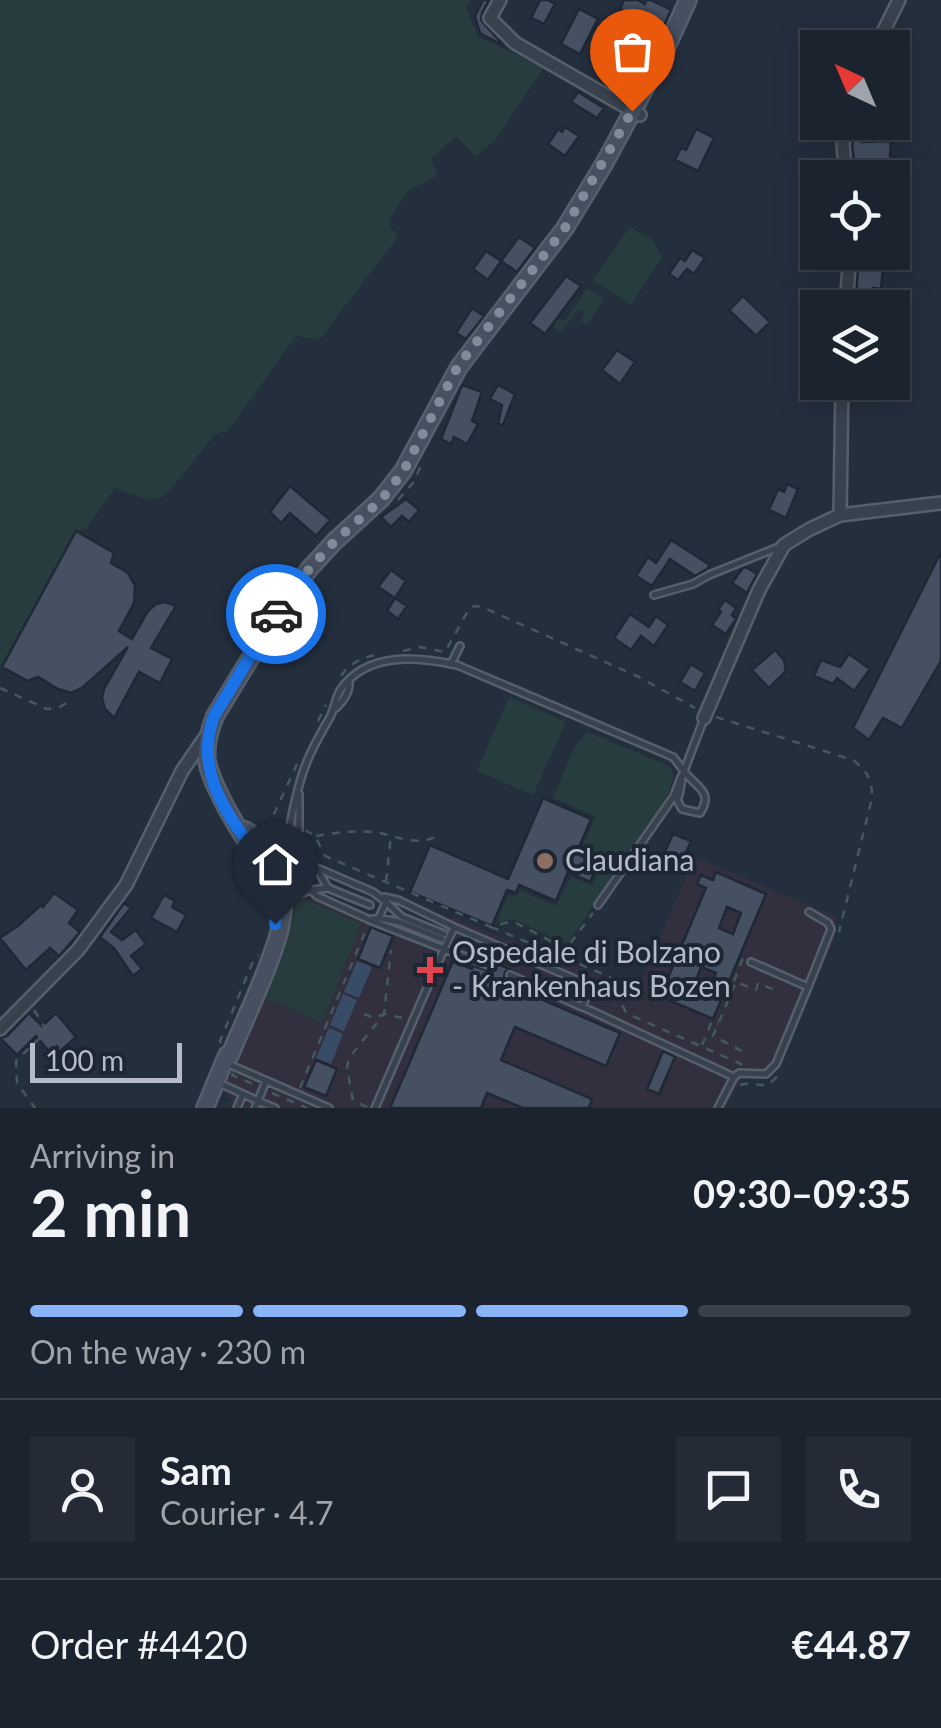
<!DOCTYPE html>
<html lang="en">
<head>
<meta charset="utf-8">
<style>
	body { margin:0; font-family:Lato,sans-serif; background:#242b36; color:#f1f3f6; height:100vh; display:flex; flex-direction:column; font-size:38px; white-space:nowrap }
	* { box-sizing:border-box; margin:0 }
	p { font-size:32px; color:#a0a4aa }
	.icon { flex:none; width:55px; height:55px; fill:none; stroke:currentColor; stroke-width:2; stroke-linecap:round; stroke-linejoin:round }
	.map { position:relative; height:1108px; overflow:hidden }
	.side { display:flex; flex-direction:column; background:#1b232e; flex:1 }
	.side>* { flex:none }
	.needle { width:65px; rotate:316deg }
	.fabs { position:absolute; left:800px; top:30px; display:grid; gap:20px }
	.fabs a { display:grid; place-items:center; width:110px; height:110px; border-radius:0px; background:#1b232e; box-shadow:0 5px 25px #0003,0 0 0 2px #39404a; font-size:50px }
	.scale { position:absolute; left:30px; bottom:25px; width:152px; box-sizing:border-box; padding-left:10px; border:5px solid #b4bcc9; border-top:0; font-size:28px; line-height:35px; white-space:nowrap; color:#b4bcc9; -webkit-text-stroke:8px #1d2633; paint-order:stroke }
	.pin { position:absolute; display:grid; place-items:center; width:85px; height:85px; color:#fff; margin:-102px -42px; border-radius:50% 50% 50% 0; rotate:-45deg; box-shadow:0 0 10px #0007 }
	.pin .icon { rotate:45deg }
	.courier { position:absolute; display:grid; place-items:center; width:100px; height:100px; margin:-50px; border:8px solid #1a73e8; border-radius:50%; background:#fff; color:#222; box-shadow:0 2px 12px #0007 }
	.head em { font-style:normal; font-weight:700 }
	.head div { display:flex; flex-direction:column-reverse }
	.head { display:flex; align-items:center; justify-content:space-between; height:170px; padding:0 30px }
	h1 { font-size:65px; font-weight:700; line-height:75px }
	.bar { display:grid; grid-template-columns:repeat(4,1fr); gap:15px 10px; align-content:center; height:120px; padding:0 30px }
	.bar i { height:12px; border-radius:8px; background:#39404a }
	.bar .on { background:#8ab4f8 }
	.bar p { grid-column:span 4 }
	.line { display:flex; align-items:center; gap:25px; padding:0 30px; border-top:2px solid #39404a }
	.line div { flex:1 }
	.round { display:grid; place-items:center; flex:none; width:105px; height:105px; border-radius:0px; background:#242b36 }
	.map>svg:first-child { display:block }
</style>
</head>
<body>
<div class="map">
<svg width="941" height="1108" viewBox="0 0 941 1108">
	<rect width="100%" height="100%" fill="#242f3e"/>
	<path fill="#32303f" d="M695,857L837,917L834,940L776,1072L768,1079H741L725,1108H229L232,1100L224,1091L286,938L292,903L295,897L302,894L307,896L438,949L452,917L637,990Z"/>
	<path fill="#263c3f" d="M0,0H472L466,8L478,37L544,67L497,138L476,156L456,136L431,159L437,176L409,190L388,221L397,238L319,340L296,336L228,431L215,434L165,496L148,500L115,488L86,529L76,531L0,668Z
		M630,227L652,239L662,257L631,305L593,280Z
		M587,288L604,299L587,325L581,321L585,313L578,309L561,333L553,327L559,318L565,321Z
		M509,697L566,722L533,795L477,771Z
		M588,732L664,764L671,768L674,777L666,799L567,944L513,919L496,923L508,895L516,897L520,890L556,906L571,877L592,885L604,859L582,849L595,816L553,798L575,746Z
		M300,900L308,901L361,924L322,1023L263,997L288,938L296,903Z"/>
	<path fill="#394c67" d="M357,961L372,967L359,998L344,992Z
		M343,994L357,1000L344,1031L330,1025Z
		M329,1028L343,1034L331,1064L316,1058Z"/>
	<path fill="#455162" stroke="#1f2835" stroke-width="2.5" fill-rule="evenodd" d="M483,0H489L482,13L481,20L504,46L480,33L475,16Z
		M540,0H548L555,4L544,24L531,18Z
		M624,0H637L645,4L646,0H651L671,10L664,25L639,12L636,17L620,9Z
		M579,9L598,19L580,54L561,44Z
		M621,44L640,54L622,88L604,77Z
		M578,92L604,108L597,118L571,102Z
		M565,127L579,136L565,156L548,144L558,129L562,132Z
		M696,129L714,138L698,171L675,160L681,148L686,150Z
		M862,134V142L891,141L890,156L900,159V171L855,169L852,145L855,135Z
		M519,237L535,248L517,272L501,261Z
		M692,250L705,258L694,274L687,269L678,280L669,274L680,258L685,261Z
		M486,251L501,261L488,280L473,269Z
		M859,255L884,257L881,289L873,288L869,308H855Z
		M566,276L581,286L545,334L530,323Z
		M743,296L770,322L756,336L729,310Z
		M472,308L484,316L466,339L456,333Z
		M808,320L818,322V341L806,339Z
		M617,350L635,362L620,384L602,370Z
		M462,385L482,392L472,421L478,424L467,444L454,437L451,444L441,439Z
		M498,385L515,394L503,425L498,424L502,405L490,399Z
		M787,484L798,489L786,518L769,510L778,489L784,492Z
		M290,486L330,520L316,536L290,513L281,523L270,512Z
		M406,499L419,510L409,522L402,516L391,527L381,517Z
		M76,531L114,553L111,563L128,573L135,586L134,603L119,631L132,639L148,611L156,604L165,602L176,606L151,648L172,659L160,683L139,672L114,718L105,709L102,698L104,689L128,647L82,688L71,693L58,689L38,677L28,681L2,667Z
		M671,540L710,565L707,569L695,576L670,559L652,586L636,576L648,557L656,563Z
		M941,552V661L902,728L883,718L869,740L853,728Z
		M746,567L757,574L747,593L732,583L742,569Z
		M391,570L406,581L395,598L378,587Z
		M395,598L407,606L398,619L387,611Z
		M725,600L736,608L732,615L736,619L726,634L712,625L721,612L718,610Z
		M630,614L649,627L656,616L668,625L654,646L641,636L631,650L614,638Z
		M291,618L315,632L310,641L283,628Z
		M775,650L784,660L786,671L769,688L752,670Z
		M849,654L870,669L854,691L837,678L833,684L814,676L821,660L840,667Z
		M691,664L705,673L695,691L680,682Z
		M543,798L591,819L578,850L600,860L590,882L568,872L556,901L519,885L516,893L507,890L492,926L410,892L430,845L508,879Z
		M673,834L691,841L677,873L659,865Z
		M716,872L766,894L713,1019L662,997L666,989L655,984L658,976L667,980L706,888L697,884L701,875L713,880ZM727,907L741,913L733,934L719,928ZM701,967L716,973L707,994L693,988Z
		M54,893L78,910L69,923L80,932L59,956L50,948L26,970L0,938L19,925L41,905L43,907Z
		M164,895L175,901L172,907L186,915L177,932L151,918Z
		M124,903L131,908L111,932L122,940L136,930L146,944L131,956L142,969L133,976L114,948L100,937Z
		M371,927L393,936L380,968L358,959Z
		M453,961L472,969L473,966L490,971L493,968L494,962L509,969L505,972L504,978L523,988L522,991L620,1033L606,1066L515,1027L501,1060L592,1099L589,1108H523L487,1093L481,1108H390Z
		M29,1013L42,1026L56,1013L76,1037L54,1057L36,1036L17,1055L0,1038L7,1036Z
		M663,1051L675,1057L659,1094L647,1089Z
		M316,1060L337,1069L326,1096L304,1087Z"/>
	<g fill="none" stroke-linecap="round" stroke-linejoin="round">
		<g stroke="#565f6c" stroke-width="10">
			<path id="service" d="M611,28L659,56
				M654,595L693,584L709,575L781,546
				M451,664L460,646
				M336,708C344,700 350,692 349,680
				M286,843C291,823 294,802 300,782C306,759 318,738 330,717C335,708 335,698 341,689C368,651 418,657 457,665L673,757C678,763 683,771 689,777C701,790 712,794 700,813L682,809L677,800C682,790 680,780 684,771L703,721
				M299,848V794
				M317,869L328,888
				M297,878L311,890L328,888L370,905
				M384,897L398,900L454,927L591,986L582,1007L510,975
				M386,902L402,917L444,934
				M289,904L296,895L311,890L317,896L370,920L379,918L386,902L373,892L303,862
				M598,905L674,796L681,777
				M379,918L399,922L442,939
				M372,921L444,949L454,927
				M808,987L831,929L828,923L809,912
				M583,1007L734,1077
				M226,1063L329,1108
				M266,1081L258,1101L275,1108
				M219,1083L243,1094L237,1108
				M243,1094L258,1101L255,1108
				M375,1108L444,949L488,965
				M718,1108L734,1077L739,1073L766,1074L776,1064L808,987L751,962"/>
		</g>
		<g stroke="#565f6c" stroke-width="16">
			<path id="minor" d="M500,0L490,18L515,43L640,115
				M875,48L899,0
				M846,178L843,144L848,122
				M846,308L850,252
				M840,515L842,382
				M704,718L759,590L784,545L810,529L840,515L941,503
				M0,1029L78,950L126,885L182,771L206,736"/>
		</g>
		<g stroke="#565f6c" stroke-width="20">
			<path id="secondary" d="M291,876L282,878C256,867 212,789 207,761C205,745 209,731 215,716L284,603L310,568L335,541L381,499L403,471L459,367L565,228L604,164L662,57L688,0
				M224,1062L230,1055C246,1016 266,977 278,936C283,921 282,905 286,889C290,871 310,868 294,848L265,842L245,830
				M205,1108L227,1055"/>
		</g>
		<path stroke="#44595c" stroke-width="2.5" stroke-dasharray="8 8" stroke-linecap="butt" d="M398,500L413,483L421,466
			M403,651L420,647L445,652L469,609L474,606L482,607L639,677L695,708
			M341,676C349,664 361,658 375,655
			M0,688L47,709L58,708L73,699
			M716,717L853,760C868,772 872,779 872,798L839,932
			M318,721L326,705
			M265,827L269,825L297,764
			M305,830L315,836L325,856L491,927L508,922L516,923L566,949L593,913
			M316,836C335,833 353,830 372,832C395,834 412,847 435,837
			M386,881L391,835
			M266,884L270,900
			M491,927L610,977L626,1013L741,1064L742,1067
			M734,981L743,958
			M34,1010L44,1026V1034L16,1061L17,1083L35,1108
			M364,1014L374,1018L384,1014L406,1019
			M221,1043L220,1041L254,959L259,955
			M702,1045L712,1021L718,1024
			M742,1051L713,1036L736,982L756,990L758,983L777,991
			M233,1073L232,1075L255,1085
			M740,1085C758,1079 763,1095 780,1073
			M300,1088L368,925
			M272,1093L307,1108
			M367,1107L353,1101L347,1068L349,1058L384,1014L391,950"/>
		<use href="#service" stroke="#38414e" stroke-width="5"/>
		<use href="#minor" stroke="#38414e" stroke-width="11"/>
		<use href="#secondary" stroke="#465061" stroke-width="15"/>
	</g>
	<g fill="none" stroke-linecap="round" stroke-linejoin="round">
		<path stroke="#828b98" stroke-width="10" stroke-dasharray="0 18" d="M276,614L310,568L335,541L381,500L403,472L458,366L565,228L632,111"/>
		<path stroke="#1a73e8" stroke-width="12" d="M275,924C277,908 278,886 270,870C265,861 256,853 250,845C220,806 196,765 214,716L276,614"/>
	</g>
	<circle fill="#8d6e63" stroke="#1d2633" stroke-width="4" cx="545" cy="861" r="10"/>
	<path fill="#e0444e" stroke="#1d2633" stroke-width="4" d="M425 955h10v10h10v10h-10v10h-10v-10h-10v-10h10z"/>
	<g text-anchor="middle" stroke-width="8" stroke-linejoin="round" paint-order="stroke">
		<g font-size="30" fill="#b4bcc9" stroke="#1d2633" text-anchor="start">
			<text x="565" y="871">Claudiana</text>
			<text x="452" y="963">Ospedale di Bolzano<tspan x="452" dy="34">- Krankenhaus Bozen</tspan></text>
		</g>
	</g>
</svg>
<div class="fabs">
<a><svg class="needle" viewBox="-14 -14 28 28"><path d="M0-13l5 13h-10z" fill="#e53935"/><path d="M0 13l5-13h-10z" fill="#a0a4aa"/></svg></a>
<a><svg class="icon" aria-label="locate" viewBox="0 0 24 24"><circle cx="12" cy="12" r="6"/><path d="M12 2v4M12 18v4M2 12h4M18 12h4"/></svg></a>
<a><svg class="icon" aria-label="layers" viewBox="0 0 24 24"><path d="M12 4l9 5-9 5-9-5zM3 14l9 5 9-5"/></svg></a>
</div>
<div class="scale">100 m</div>
<div class="pin" style="left:632px;top:111px;background:#ea580c"><svg class="icon" aria-label="bag" viewBox="0 0 24 24"><path d="M5 8h14l-1 12H6zM9 8a3 3 0 0 1 6 0"/></svg></div>
<div class="pin" style="left:275px;top:924px;background:#1f2937"><svg class="icon" aria-label="home" viewBox="0 0 24 24"><path d="M3 11l9-7 9 7M6 9v11h12V9"/></svg></div>
<div class="courier" style="left:276px;top:614px"><svg class="icon" aria-label="car" viewBox="0 0 24 24"><path d="M5 17H2v-5l4-1 3-4h7l3 4 3 1v5h-3M9 17h6M6 11h13"/><circle cx="7" cy="17" r="2"/><circle cx="17" cy="17" r="2"/></svg></div>
</div>
<section class="side">
<div class="head"><div><h1>2 min</h1><p>Arriving in</p></div><em>09:30–09:35</em></div>
<div class="bar"><i class="on"></i><i class="on"></i><i class="on"></i><i></i><p>On the way · 230 m</p></div>
<div class="line" style="height:180px"><a class="round"><svg class="icon" aria-label="person" viewBox="0 0 24 24"><circle cx="12" cy="8" r="4"/><path d="M4 21q1-7 8-7t8 7"/></svg></a><div><b>Sam</b><p>Courier · 4.7</p></div><a class="round"><svg class="icon" aria-label="chat" viewBox="0 0 24 24"><path d="M4 5h16v11H9l-5 4z"/></svg></a><a class="round"><svg class="icon" aria-label="phone" viewBox="0 0 24 24"><path d="M5 4h4l2 5-3 2q2 4 5 5l2-3 5 2v4C11 20 4 13 5 4z"/></svg></a></div>
<div class="line" style="height:130px"><div>Order #4420</div><b>€44.87</b></div>
</section>
</body>
</html>
